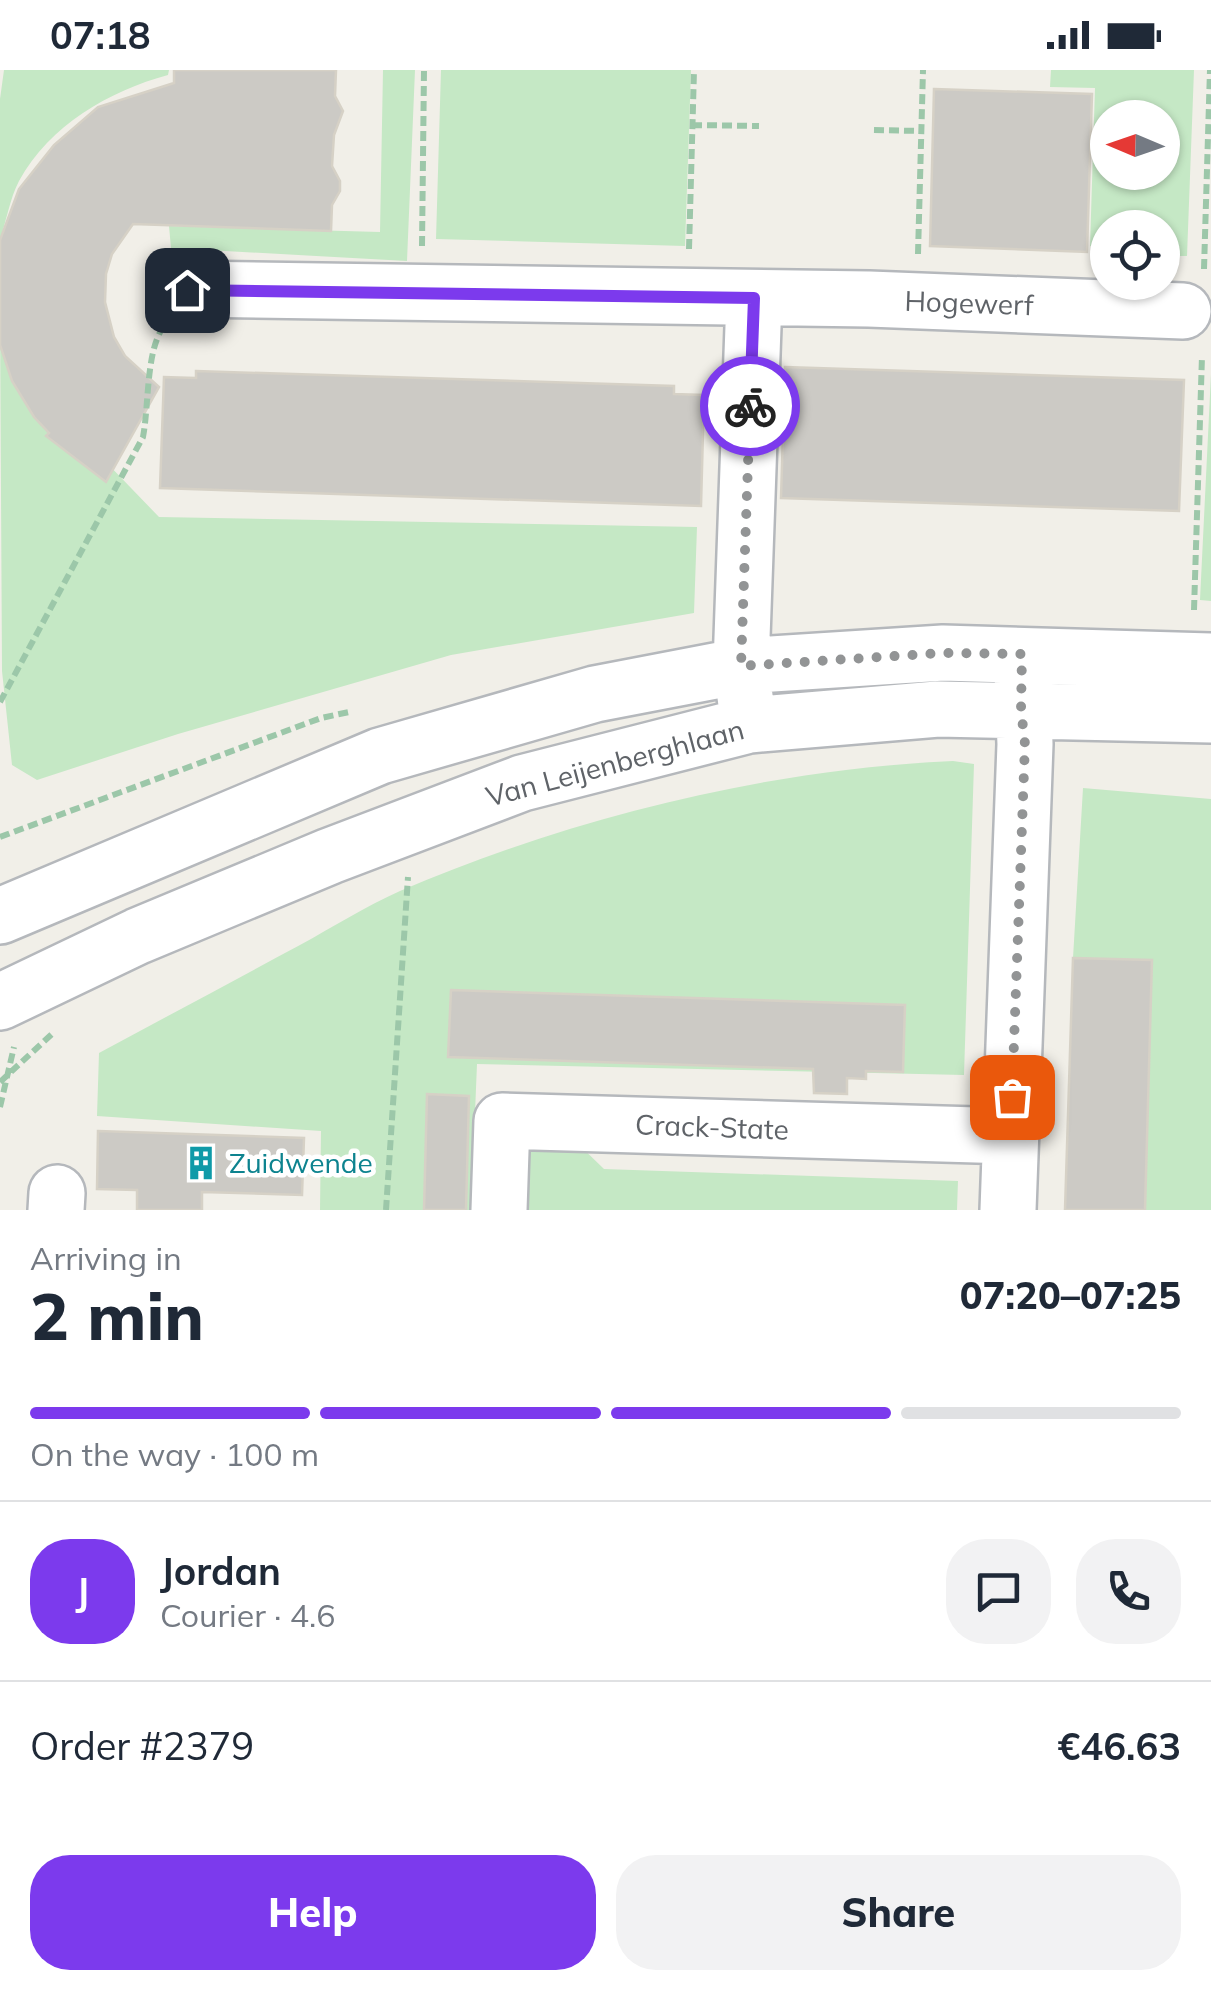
<!DOCTYPE html>
<html lang="en">
<head>
<meta charset="utf-8">
<style>
	body { margin:0; font-family:Mulish,sans-serif; background:#f2f2f3; color:#1f2937; height:100vh; display:flex; flex-direction:column; font-size:38px; white-space:nowrap }
	* { box-sizing:border-box; margin:0 }
	p { font-size:32px; color:#747a83 }
	.icon { flex:none; width:55px; height:55px; fill:none; stroke:currentColor; stroke-width:2; stroke-linecap:round; stroke-linejoin:round }
	.map { position:relative; height:1140px; overflow:hidden }
	.details { display:flex; flex-direction:column; background:#fff; flex:1 }
	.details>* { flex:none }
	.needle { width:65px; rotate:272deg }
	.controls { position:absolute; left:1090px; top:30px; display:grid; gap:20px }
	.controls a { display:grid; place-items:center; width:90px; height:90px; border-radius:50%; background:#fff; box-shadow:0 2px 8px #0004; font-size:50px }
	.pin { position:absolute; display:grid; place-items:center; width:85px; height:85px; color:#fff; margin:-42px; border-radius:20px; box-shadow:0 5px 15px #0006 }
	.courier { position:absolute; display:grid; place-items:center; width:100px; height:100px; margin:-50px; border:8px solid #7c3aed; border-radius:50%; background:#fff; color:#222; box-shadow:0 2px 12px #0007 }
	.headline em { font-style:normal; font-weight:800 }
	.headline div { display:flex; flex-direction:column-reverse }
	.headline { display:flex; align-items:center; justify-content:space-between; height:170px; padding:0 30px }
	h1 { font-size:65px; font-weight:800; line-height:75px }
	.bar { display:grid; grid-template-columns:repeat(4,1fr); gap:15px 10px; align-content:center; height:120px; padding:0 30px }
	.bar i { height:12px; border-radius:8px; background:#e0e1e3 }
	.bar .on { background:#7c3aed }
	.bar p { grid-column:span 4 }
	.line { display:flex; align-items:center; gap:25px; padding:0 30px; border-top:2px solid #e0e1e3 }
	.line div { flex:1 }
	.round { display:grid; place-items:center; flex:none; width:105px; height:105px; border-radius:40px; background:#f2f2f3 }
	.cta { display:flex; gap:20px; margin-top:auto; padding:20px 30px }
	.cta a { flex:1; height:115px; border-radius:40px; background:#7c3aed; color:#fff; font-size:40px; font-weight:800; line-height:115px; text-align:center }
	.cta a+a { background:#f2f2f3; color:#1f2937 }
	.status { display:flex; justify-content:space-between; align-items:center; height:70px; padding:0 50px; background:#fff; direction:ltr }
	.status svg { height:28px; fill:currentColor }
	.map>svg:first-child { display:block }
</style>
</head>
<body>
<div class="status"><b>07:18</b><svg viewBox="0 0 49 12"><path d="M0 12V9h3v3zM5 12V6h3v6zM10 12V3h3v9zM15 12V0h3v12zM26 1h20v11H26zM47 4h2v5h-2z"/></svg></div>
<div class="map">
<svg width="1211" height="1140" viewBox="0 0 1211 1140">
	<rect width="100%" height="100%" fill="#f1efe8"/>
	<path fill="#c5e8c5" fill-rule="evenodd" d="M4,0H169L168,5C109,21 50,55 19,111C10,128 6,152 0,170V29Z
		M383,0H415L407,191L171,178L169,156L380,162Z
		M441,0H691L685,176L436,169Z
		M1051,0H1194L1187,186H1163L1162,158H1108L1107,181L1090,176L1095,18L1050,17ZM1108,48H1162V102H1108Z
		M0,240L104,390L159,447L697,457L694,543L451,585L178,664L37,710L12,695L2,601Z
		M1211,304V531L1200,530Z
		M953,691L974,694L964,1005L477,994L471,1140H320L321,1061L97,1046L99,983C166,947 233,911 300,875C333,857 366,836 400,821C570,748 768,699 953,691Z
		M1083,718L1211,729V1140H1090L1073,888Z
		M571,1067L604,1099L958,1111L957,1140H523L529,1078Z"/>
	<path fill="#cccac5" stroke="#d6d1c6" stroke-width="2.5" d="M174,0H336L335,26L343,41L334,65L332,96L340,111V121L332,135L331,161L133,154L112,184L106,204L105,232L114,267L125,286L159,317L106,412L46,366L49,363L34,347L12,311L0,275V170L19,119L54,75L98,37L174,13Z
		M934,19L1092,24L1087,182L930,176Z
		M785,297L1184,310L1179,441L781,428Z
		M196,301L674,316V324L704,325L701,436L160,418L164,307L196,308Z
		M1073,888L1152,890L1145,1140H1065Z
		M451,920L905,935L903,1002L866,1001V1009L847,1008V1024L814,1023L813,999L448,987Z
		M427,1024L469,1026L466,1140H424Z
		M98,1061L304,1068L302,1125L202,1122V1140H137V1120L97,1119Z"/>
	<g fill="none" stroke-linecap="round" stroke-linejoin="round">
		<g stroke="#b5b8bc" stroke-width="60">
			<path id="minor" d="M187,219L869,229L1183,241
				M746,634L741,596L754,228
				M0,846L380,686L595,624L741,596L943,583L1211,591
				M0,932L138,866L330,786L522,713L749,655L938,639L1211,645
				M56,1140L57,1123
				M499,1140L502,1051L1011,1066
				M1008,1140L1025,674L1022,604"/>
		</g>
		<path stroke="#9cc7a9" stroke-width="6" stroke-dasharray="10 5" stroke-linecap="butt" d="M692,55L759,56
			M874,60L921,61
			M422,176L424,0
			M689,179L694,0
			M918,184L923,0
			M1204,199L1210,0
			M1194,540L1202,286
			M0,632L143,367C149,335 146,284 162,259
			M0,767L321,648L349,642
			M0,1012L52,964
			M0,1037L14,977
			M386,1140L408,807"/>
		<use href="#minor" stroke="#fff" stroke-width="55"/>
	</g>
	<g fill="none" stroke-linecap="round" stroke-linejoin="round">
		<path stroke="#929495" stroke-width="10" stroke-dasharray="0 18" d="M750,336L741,596L943,583L1022,584L1021,640L1025,674L1012,1027"/>
		<path stroke="#7c3aed" stroke-width="12" d="M187,220L754,228L750,336"/>
	</g>
	<defs>
		<g id="building-bare" transform="scale(2.7)"><path d="M-4-6H4V6H1V3H-1V6H-4ZM-2.5-4.3h1.7v1.8h-1.7ZM.8-4.3h1.7v1.8H.8ZM-2.5-1h1.7V.8h-1.7ZM.8-1h1.7V.8H.8Z" fill="#0f9aa8" stroke="#fff" stroke-width="2.5" paint-order="stroke"/></g>
	</defs>
	<g fill-rule="evenodd">
		<use href="#building-bare" x="201" y="1093"/>
	</g>
	<g text-anchor="middle" stroke-width="9" stroke-linejoin="round" paint-order="stroke">
		<g font-size="28" fill="#5f6368" stroke="#fff">
			<text transform="translate(969 233) rotate(2)" y="10">Hogewerf</text>
			<text transform="translate(615 693) rotate(-15)" y="10">Van Leijenberghlaan</text>
			<text transform="translate(712 1057) rotate(2)" y="10">Crack-State</text>
		</g>
		<g font-size="28" fill="#0d838f" stroke="#fff" text-anchor="start">
			<text x="229" y="1103">Zuidwende</text>
		</g>
	</g>
</svg>
<div class="controls">
<a><svg class="needle" viewBox="-14 -14 28 28"><path d="M0-13l5 13h-10z" fill="#e53935"/><path d="M0 13l5-13h-10z" fill="#747a83"/></svg></a>
<a><svg class="icon" aria-label="locate" viewBox="0 0 24 24"><circle cx="12" cy="12" r="6"/><path d="M12 2v4M12 18v4M2 12h4M18 12h4"/></svg></a>
</div>
<div class="pin" style="left:1012px;top:1027px;background:#ea580c"><svg class="icon" aria-label="bag" viewBox="0 0 24 24"><path d="M5 8h14l-1 12H6zM9 8a3 3 0 0 1 6 0"/></svg></div>
<div class="pin" style="left:187px;top:220px;background:#1f2937"><svg class="icon" aria-label="home" viewBox="0 0 24 24"><path d="M3 11l9-7 9 7M6 9v11h12V9"/></svg></div>
<div class="courier" style="left:750px;top:336px"><svg class="icon" aria-label="bike" viewBox="0 0 24 24"><circle cx="6" cy="16" r="4"/><circle cx="18" cy="16" r="4"/><path d="M6 16l4-8h5l3 8M10 8l3 8H6M13 5h3"/></svg></div>
</div>
<section class="details">
<div class="headline"><div><h1>2 min</h1><p>Arriving in</p></div><em>07:20–07:25</em></div>
<div class="bar"><i class="on"></i><i class="on"></i><i class="on"></i><i></i><p>On the way · 100 m</p></div>
<div class="line" style="height:180px"><b class="round" style="background:#7c3aed;color:#fff">J</b><div><b>Jordan</b><p>Courier · 4.6</p></div><a class="round"><svg class="icon" aria-label="chat" viewBox="0 0 24 24"><path d="M4 5h16v11H9l-5 4z"/></svg></a><a class="round"><svg class="icon" aria-label="phone" viewBox="0 0 24 24"><path d="M5 4h4l2 5-3 2q2 4 5 5l2-3 5 2v4C11 20 4 13 5 4z"/></svg></a></div>
<div class="line" style="height:130px"><div>Order #2379</div><b>€46.63</b></div>
<div class="cta"><a>Help</a><a>Share</a></div>
</section>
</body>
</html>
